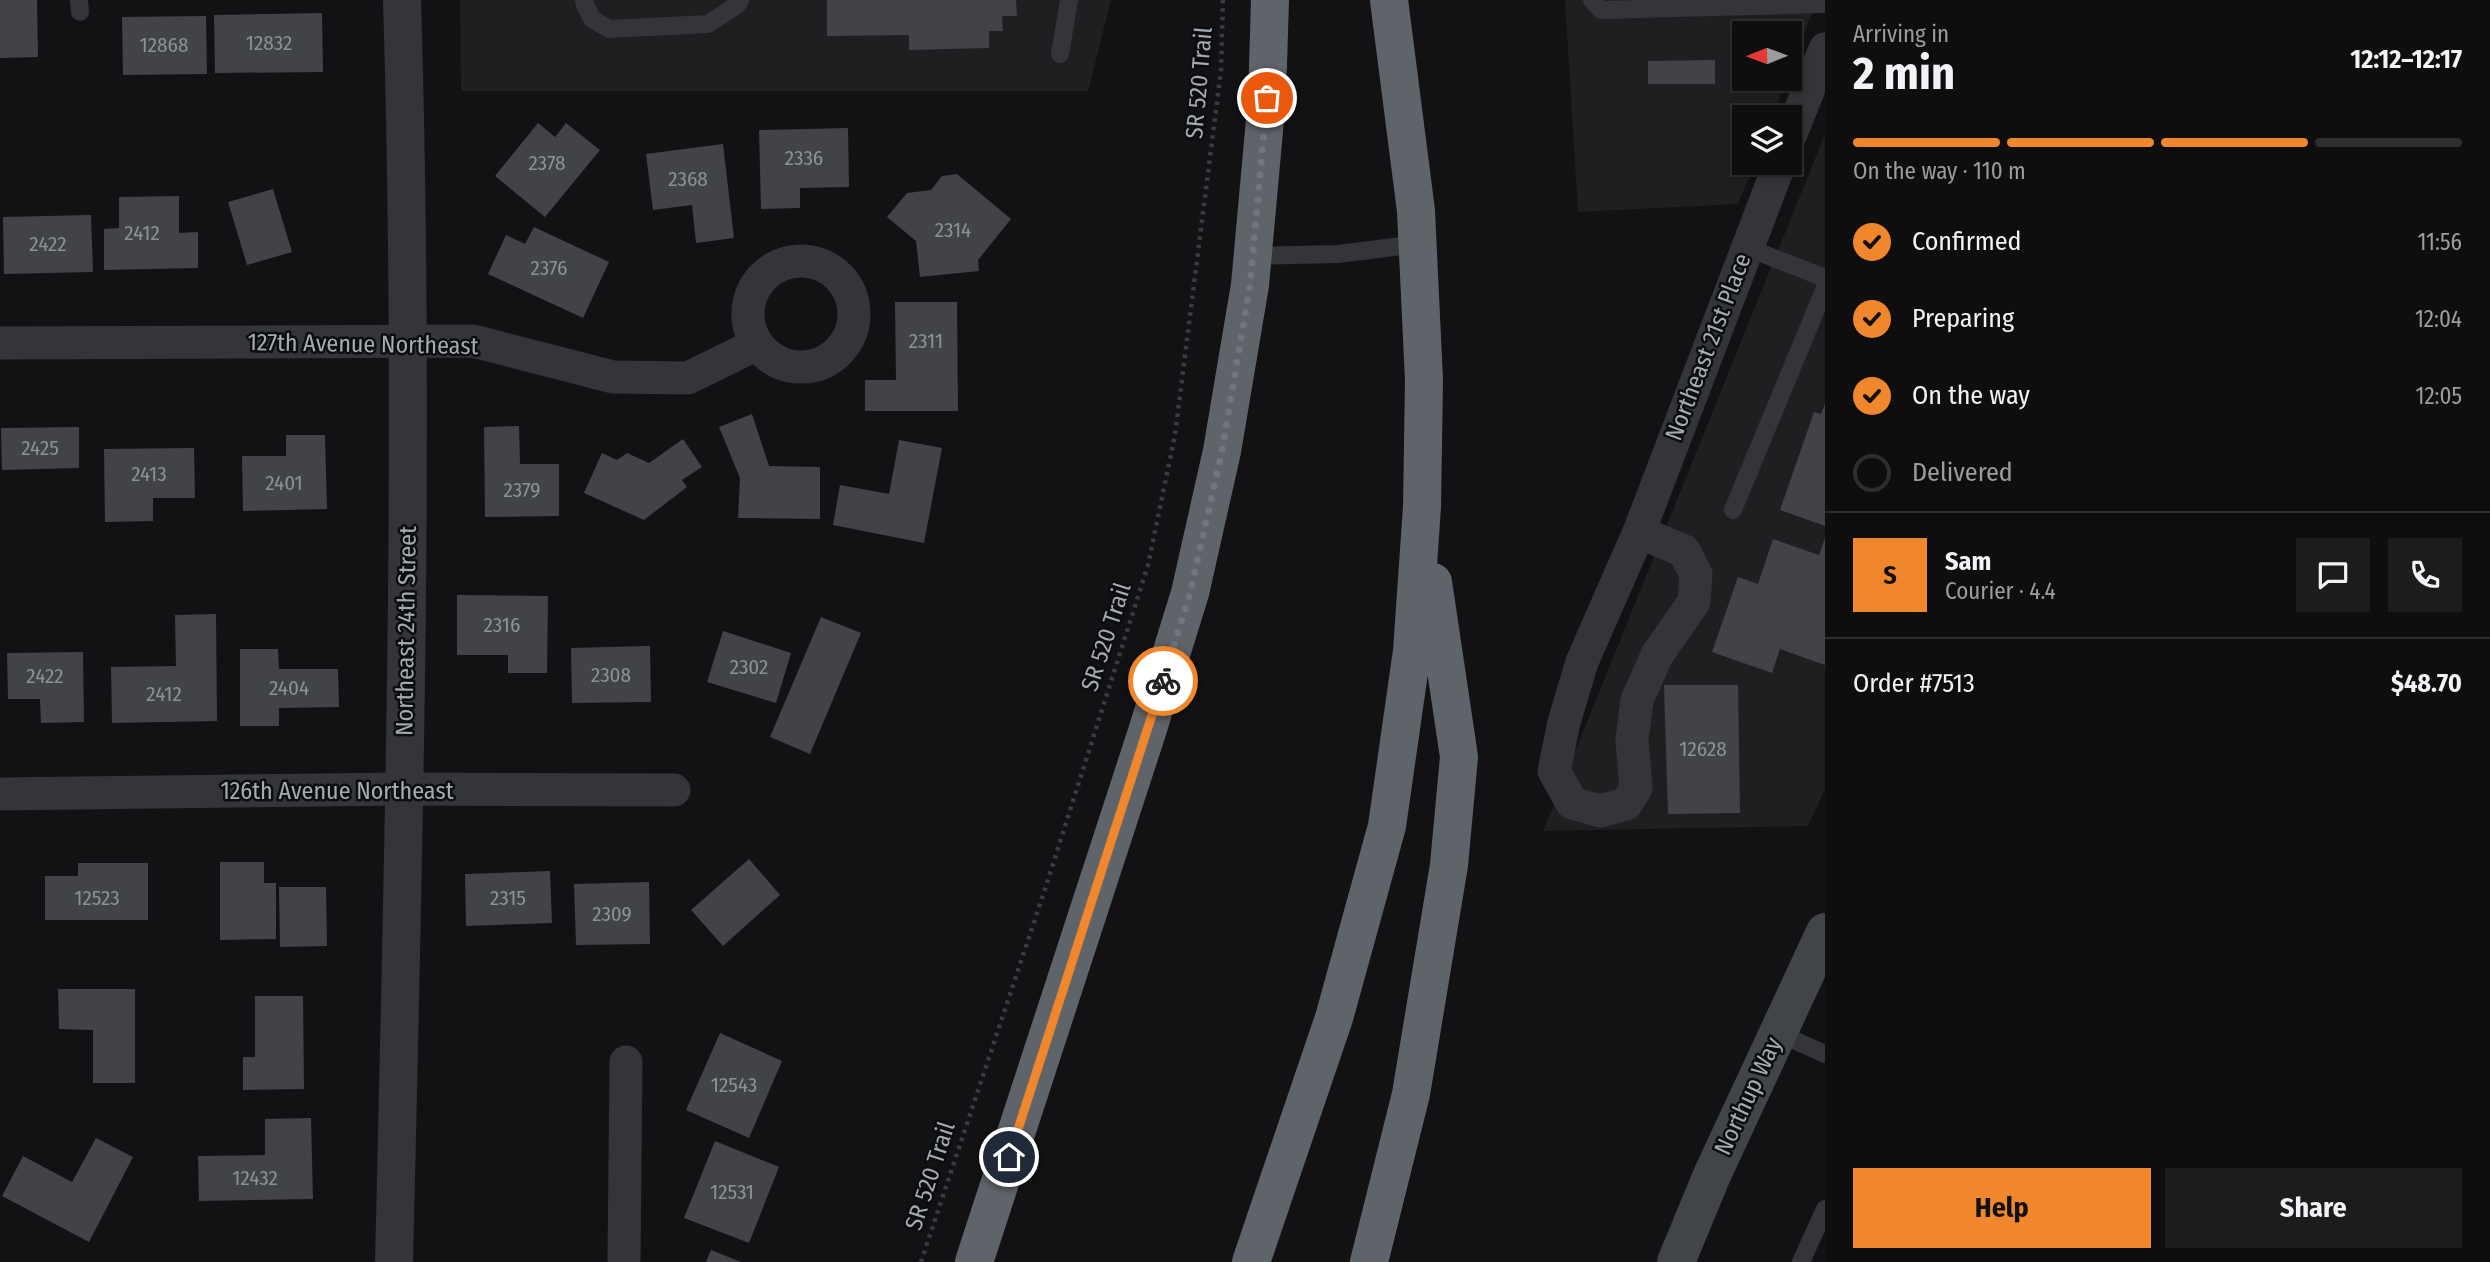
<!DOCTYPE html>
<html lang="en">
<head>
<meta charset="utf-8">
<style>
	body { margin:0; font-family:"Fira Sans Condensed",sans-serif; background:#1c1c1d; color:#f1f3f6; height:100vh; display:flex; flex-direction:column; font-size:26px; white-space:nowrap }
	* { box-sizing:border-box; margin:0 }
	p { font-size:23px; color:#9b9c9e }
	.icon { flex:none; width:38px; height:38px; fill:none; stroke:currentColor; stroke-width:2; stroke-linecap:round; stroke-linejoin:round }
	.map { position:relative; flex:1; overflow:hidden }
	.drawer { display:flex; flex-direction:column; background:#0e0e0f; width:665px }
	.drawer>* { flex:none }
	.needle { width:46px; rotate:269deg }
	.fabs { position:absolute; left:1732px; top:21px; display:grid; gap:14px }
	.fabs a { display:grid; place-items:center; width:70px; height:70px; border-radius:0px; background:#0e0e0f; box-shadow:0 4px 10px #0003,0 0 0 2px #2e2e2f; font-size:35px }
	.pin { position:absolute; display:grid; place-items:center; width:60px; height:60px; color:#fff; margin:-30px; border:4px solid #fff; border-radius:50%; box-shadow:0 2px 7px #0007 }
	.courier { position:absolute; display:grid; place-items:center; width:70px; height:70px; margin:-35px; border:5px solid #f0872d; border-radius:50%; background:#fff; color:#222; box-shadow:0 2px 9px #0007 }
	.headline em { font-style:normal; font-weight:700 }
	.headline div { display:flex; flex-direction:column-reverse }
	.headline { display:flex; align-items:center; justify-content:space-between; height:119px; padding:0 28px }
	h1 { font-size:46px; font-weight:700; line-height:52px }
	.bar { display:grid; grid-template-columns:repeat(4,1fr); gap:10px 7px; align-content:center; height:84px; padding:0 28px }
	.bar i { height:9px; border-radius:5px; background:#2e2e2f }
	.bar .on { background:#f0872d }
	.bar p { grid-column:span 4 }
	.line { display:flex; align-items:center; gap:18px; padding:0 28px; border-top:2px solid #2e2e2f }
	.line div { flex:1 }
	.round { display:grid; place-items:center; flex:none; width:74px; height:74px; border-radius:0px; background:#1c1c1d }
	ol { padding:0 28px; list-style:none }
	li { display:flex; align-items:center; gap:21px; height:77px }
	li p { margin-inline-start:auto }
	li .icon { padding:7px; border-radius:50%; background:#f0872d; color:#111; stroke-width:4 }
	li:last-child { color:#9b9c9e }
	li i { width:38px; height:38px; border:4px solid #2e2e2f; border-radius:50% }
	.primary-button { display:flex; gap:14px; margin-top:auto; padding:14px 28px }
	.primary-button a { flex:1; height:80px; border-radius:0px; background:#f0872d; color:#111; font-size:28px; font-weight:700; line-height:80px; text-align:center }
	.primary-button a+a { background:#1c1c1d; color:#f1f3f6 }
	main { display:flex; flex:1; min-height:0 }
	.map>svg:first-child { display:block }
</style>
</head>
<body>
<main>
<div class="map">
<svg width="1825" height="1262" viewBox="0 0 1825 1262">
	<rect width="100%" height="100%" fill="#121214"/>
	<path fill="#1e1f21" d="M460,0H1111L1088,91H461Z
		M1565,0H1817L1790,70V33H1745V79H1787L1772,117H1745V163H1755L1738,204L1578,212Z
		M1825,134V789L1808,826L1543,831Z"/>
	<path fill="#414347" d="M0,0H37L38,57L0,58Z
		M827,0H1016L1017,16H1002L1003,31H989V48L909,50V35L827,36Z
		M322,13L323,72L215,73L214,15Z
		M206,16L207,74L123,75L122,17Z
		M1715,60V84H1648V61Z
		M538,123L555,137L566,123L600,150L545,217L495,176Z
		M848,128L849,187L800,188V208L761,209L759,130Z
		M723,144L734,238L696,243L692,205L653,210L646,154Z
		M957,174L1011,219L978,260L979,271L920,277L916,241L887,217L907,193L931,190L942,176Z
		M273,189L292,252L247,265L228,202Z
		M179,196V233L198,232V268L104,270V229L119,228V197Z
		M91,215L93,272L4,274L3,217Z
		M534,227L609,262L583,318L488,274L506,235L525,244Z
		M895,302H957L958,411H865V380H896Z
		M1825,404V526L1780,510L1814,412L1821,414Z
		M752,414L769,466L820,467V519L738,518L740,478L719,427Z
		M519,426L520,464H559V516L485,517L484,427Z
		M79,427V468L2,470L1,428Z
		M286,435H325L327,509L243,511L242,456H286Z
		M683,439L702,467L682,480L687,487L644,520L584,493L602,453L617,460L627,453L649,463Z
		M899,440L942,448L924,543L833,525L840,485L889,494Z
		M194,448L195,498H153V521L105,522L104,449Z
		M1825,538V665L1780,649L1772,673L1712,652L1738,577L1758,584L1773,539L1819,555Z
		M457,595L548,596L547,673H508V655H457Z
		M216,614L217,721L112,723L111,667L176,666L175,615Z
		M821,617L861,633L810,754L770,737Z
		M723,631L791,653L776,703L707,682Z
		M650,646L651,702L572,703L571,648Z
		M240,649H278L279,669H338L339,707L279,708V726H240Z
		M83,652L84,722L41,723L40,699H8L7,653Z
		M1664,685H1738L1740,813L1668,814Z
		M749,859L780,895L723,946L691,910Z
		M220,862H264V883H276V939L220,940Z
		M78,863H148V920H45V876H78Z
		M550,871L552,923L466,926L465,874Z
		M649,882L650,944L576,945L574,884Z
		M279,887H326L327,946L280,947Z
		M58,989H135V1083H93V1030L59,1029Z
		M255,996H303L304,1089L243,1090V1057H255Z
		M720,1033L782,1061L749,1138L686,1110Z
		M311,1118L313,1199L199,1201L198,1156L265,1155V1119Z
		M96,1138L133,1157L89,1242L2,1196L23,1156L72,1182Z
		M715,1141L779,1167L749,1243L684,1218Z
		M711,1250L741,1262H706Z"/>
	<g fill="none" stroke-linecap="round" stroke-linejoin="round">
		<path stroke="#393c40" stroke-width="4.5" stroke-dasharray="3.5 5" stroke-linecap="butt" d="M921,1262L1046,886L1148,565L1175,435L1221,70L1223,0"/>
		<path stroke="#333539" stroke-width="18" d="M79,0L80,12
			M584,0L585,5L592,19L609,29L708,24L737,5L740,0
			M1592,0L1601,10L1825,4
			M1060,54L1069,0
			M1746,247L1825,278
			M1253,256L1338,254L1418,244
			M1733,510L1825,288
			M1778,1033L1825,1054
			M1801,1262L1825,1209"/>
		<path stroke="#333539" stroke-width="33" d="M1790,136L1825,49
			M748 314a53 53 0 1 1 106 0a53 53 0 1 1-106 0Z
			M0,343L473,341L613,377L688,378L757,344
			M1639,532L1684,551L1696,574L1694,602L1657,655L1637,700L1632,740L1636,788L1626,804L1600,811L1572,803L1554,771L1564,722L1582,662L1639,532L1780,163
			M0,794L405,789L674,790
			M624,1262L626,1062"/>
		<path stroke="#333539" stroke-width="38" d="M394,1262C404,841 415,421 402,0"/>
		<path stroke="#414449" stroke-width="38" d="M1676,1262L1712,1175L1825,932"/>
		<path stroke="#5f646a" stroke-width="38" d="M974,1262L1146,735L1190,593L1222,451L1250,285L1267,98L1270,0
			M1251,1262L1334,1018L1387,826L1412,651L1422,507L1424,380L1416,211L1389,0
			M1369,1262L1411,1094L1449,865L1459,757L1433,582"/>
	</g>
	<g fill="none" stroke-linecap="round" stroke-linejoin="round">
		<path stroke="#70767c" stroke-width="7" stroke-dasharray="0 12.6" d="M1163,681L1190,593L1222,451L1250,285L1267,98"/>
		<path stroke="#f0872d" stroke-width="9" d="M1009,1157L1163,681"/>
	</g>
	<g text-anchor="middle" stroke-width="5" stroke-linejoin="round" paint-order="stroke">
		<g font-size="21" fill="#8a9299">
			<text x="269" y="50">12832</text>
			<text x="164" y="52">12868</text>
			<text x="804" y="165">2336</text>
			<text x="547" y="170">2378</text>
			<text x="688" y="186">2368</text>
			<text x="953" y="237">2314</text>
			<text x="142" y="240">2412</text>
			<text x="48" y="251">2422</text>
			<text x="549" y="275">2376</text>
			<text x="926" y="348">2311</text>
			<text x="40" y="455">2425</text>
			<text x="149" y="481">2413</text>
			<text x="284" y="490">2401</text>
			<text x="522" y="497">2379</text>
			<text x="502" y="632">2316</text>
			<text x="749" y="674">2302</text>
			<text x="611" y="682">2308</text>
			<text x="45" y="683">2422</text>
			<text x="289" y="695">2404</text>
			<text x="164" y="701">2412</text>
			<text x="1703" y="756">12628</text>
			<text x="97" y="905">12523</text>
			<text x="508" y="905">2315</text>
			<text x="612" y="921">2309</text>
			<text x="734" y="1092">12543</text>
			<text x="255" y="1185">12432</text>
			<text x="732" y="1199">12531</text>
		</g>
		<g font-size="24" fill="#a3acb4" stroke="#0d0d0f">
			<text transform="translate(1199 83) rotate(-85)" y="8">SR 520 Trail</text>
			<text transform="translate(363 344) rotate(1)" y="8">127th Avenue Northeast</text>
			<text transform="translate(1708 347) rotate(-69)" y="8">Northeast 21st Place</text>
			<text transform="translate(406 631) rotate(-89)" y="8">Northeast 24th Street</text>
			<text transform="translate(1106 637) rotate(-72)" y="8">SR 520 Trail</text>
			<text x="337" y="799">126th Avenue Northeast</text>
			<text transform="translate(1748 1096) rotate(-65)" y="8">Northup Way</text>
			<text transform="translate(930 1176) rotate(-72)" y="8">SR 520 Trail</text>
		</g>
	</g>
</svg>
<div class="fabs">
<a><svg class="needle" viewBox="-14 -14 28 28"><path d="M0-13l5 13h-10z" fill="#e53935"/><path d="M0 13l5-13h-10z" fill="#9b9c9e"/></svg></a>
<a><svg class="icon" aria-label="layers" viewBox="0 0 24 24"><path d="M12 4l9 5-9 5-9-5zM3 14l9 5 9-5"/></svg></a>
</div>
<div class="pin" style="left:1267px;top:98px;background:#ea580c"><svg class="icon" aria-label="bag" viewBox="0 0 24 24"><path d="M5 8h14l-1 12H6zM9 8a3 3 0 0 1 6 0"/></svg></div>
<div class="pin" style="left:1009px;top:1157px;background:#1f2937"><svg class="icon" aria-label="home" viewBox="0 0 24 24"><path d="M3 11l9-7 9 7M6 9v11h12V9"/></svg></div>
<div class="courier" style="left:1163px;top:681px"><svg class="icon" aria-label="bike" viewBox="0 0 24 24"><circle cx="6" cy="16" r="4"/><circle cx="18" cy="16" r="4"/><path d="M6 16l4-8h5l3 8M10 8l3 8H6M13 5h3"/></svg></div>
</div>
<section class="drawer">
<div class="headline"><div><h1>2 min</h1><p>Arriving in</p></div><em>12:12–12:17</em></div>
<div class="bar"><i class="on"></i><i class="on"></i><i class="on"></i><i></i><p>On the way · 110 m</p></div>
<ol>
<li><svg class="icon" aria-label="check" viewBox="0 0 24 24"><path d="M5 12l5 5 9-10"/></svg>Confirmed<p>11:56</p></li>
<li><svg class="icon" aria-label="check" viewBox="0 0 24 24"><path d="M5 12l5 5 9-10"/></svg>Preparing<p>12:04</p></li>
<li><svg class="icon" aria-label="check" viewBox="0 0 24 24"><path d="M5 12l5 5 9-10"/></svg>On the way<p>12:05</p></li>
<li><i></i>Delivered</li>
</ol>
<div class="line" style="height:126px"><b class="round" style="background:#f0872d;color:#111">S</b><div><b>Sam</b><p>Courier · 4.4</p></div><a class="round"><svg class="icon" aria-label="chat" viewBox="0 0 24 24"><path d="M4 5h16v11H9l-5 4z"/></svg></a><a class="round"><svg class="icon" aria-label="phone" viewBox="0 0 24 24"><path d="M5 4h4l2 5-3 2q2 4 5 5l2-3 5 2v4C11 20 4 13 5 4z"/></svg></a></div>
<div class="line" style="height:91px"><div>Order #7513</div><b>$48.70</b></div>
<div class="primary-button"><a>Help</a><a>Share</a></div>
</section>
</main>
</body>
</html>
